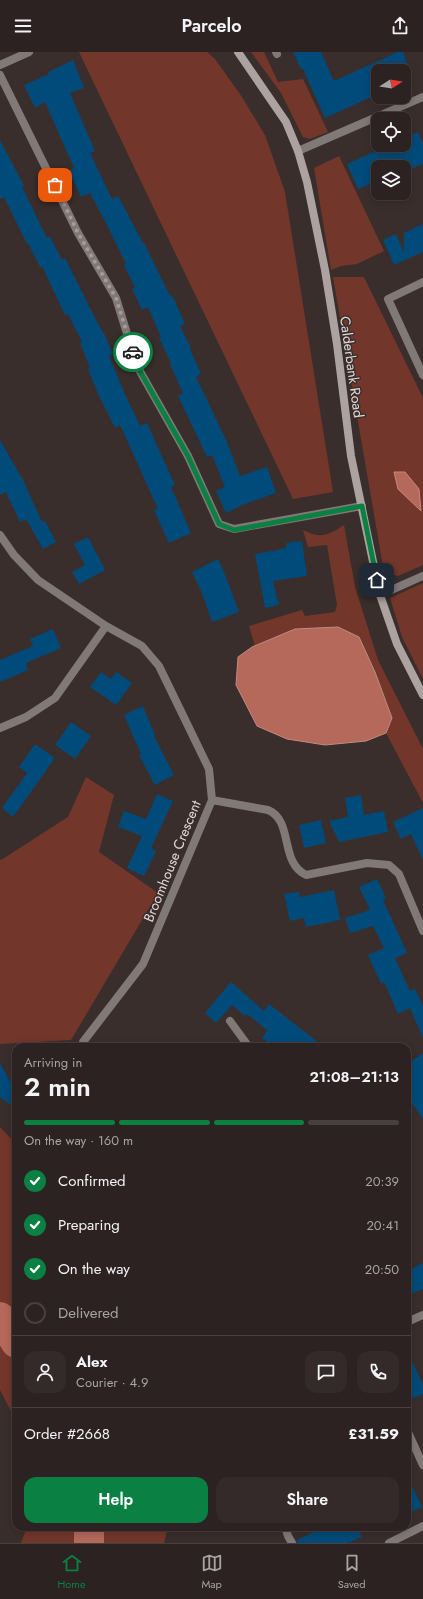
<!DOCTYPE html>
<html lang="en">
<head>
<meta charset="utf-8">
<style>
	body { margin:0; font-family:Jost,sans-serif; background:#342a2a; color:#f1f3f6; height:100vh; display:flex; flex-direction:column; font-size:15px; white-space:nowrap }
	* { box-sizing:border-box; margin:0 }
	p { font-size:13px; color:#a6a4a5 }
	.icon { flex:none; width:22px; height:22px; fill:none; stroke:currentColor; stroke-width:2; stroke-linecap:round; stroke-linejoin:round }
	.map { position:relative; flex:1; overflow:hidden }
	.sheet { position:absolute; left:12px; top:991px; width:399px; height:488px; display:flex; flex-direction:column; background:#2c2221; border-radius:12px; box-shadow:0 2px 10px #0003,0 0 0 1px #483f3f }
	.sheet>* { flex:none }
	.needle { width:26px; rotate:78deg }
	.buttons { position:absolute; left:371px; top:12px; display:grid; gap:8px }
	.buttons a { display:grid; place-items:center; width:40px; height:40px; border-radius:8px; background:#2c2221; box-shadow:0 2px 10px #0003,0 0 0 1px #483f3f; font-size:20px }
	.pin { position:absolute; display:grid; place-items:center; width:34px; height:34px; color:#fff; margin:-17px; border-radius:8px; box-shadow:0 2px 6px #0006 }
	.courier { position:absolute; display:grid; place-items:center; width:40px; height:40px; margin:-20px; border:3px solid #0b8043; border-radius:50%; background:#fff; color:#222; box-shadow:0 1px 5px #0007 }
	.summary em { font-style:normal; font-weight:600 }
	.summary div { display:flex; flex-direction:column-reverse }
	.summary { display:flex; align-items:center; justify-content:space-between; height:68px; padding:0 12px }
	h1 { font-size:26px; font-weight:600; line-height:30px }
	.bar { display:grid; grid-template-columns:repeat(4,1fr); gap:6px 4px; align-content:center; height:48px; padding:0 12px }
	.bar i { height:5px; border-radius:3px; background:#483f3f }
	.bar .current { background:#0b8043 }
	.bar p { grid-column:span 4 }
	.line { display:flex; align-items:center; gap:10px; padding:0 12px; border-top:1px solid #483f3f }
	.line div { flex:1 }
	.round { display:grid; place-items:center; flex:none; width:42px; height:42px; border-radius:12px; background:#342a2a }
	ol { padding:0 12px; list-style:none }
	li { display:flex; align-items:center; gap:12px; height:44px }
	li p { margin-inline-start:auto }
	li .icon { padding:4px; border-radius:50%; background:#0b8043; color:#fff; stroke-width:4 }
	li:last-child { color:#a6a4a5 }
	li i { width:22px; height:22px; border:2px solid #483f3f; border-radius:50% }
	.cta { display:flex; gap:8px; margin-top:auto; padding:8px 12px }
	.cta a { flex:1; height:46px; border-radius:12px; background:#0b8043; color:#fff; font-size:16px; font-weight:600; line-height:46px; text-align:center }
	.cta a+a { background:#342a2a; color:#f1f3f6 }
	header { display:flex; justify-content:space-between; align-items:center; height:52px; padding:0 12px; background:#2c2221; font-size:18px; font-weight:600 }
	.menu { display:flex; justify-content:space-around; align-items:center; height:56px; border-top:1px solid #483f3f; background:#2c2221; font-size:11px; color:#a6a4a5 }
	.menu a { display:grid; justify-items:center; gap:2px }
	.menu .current { color:#0b8043 }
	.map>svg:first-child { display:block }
</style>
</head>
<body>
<header><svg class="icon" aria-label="menu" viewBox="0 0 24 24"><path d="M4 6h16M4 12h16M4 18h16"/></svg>Parcelo<svg class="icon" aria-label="share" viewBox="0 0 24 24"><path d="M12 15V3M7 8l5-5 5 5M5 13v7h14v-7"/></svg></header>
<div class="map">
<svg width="423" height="1491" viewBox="0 0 423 1491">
	<rect width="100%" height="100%" fill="#3a2e2c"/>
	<path fill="#73362b" d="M79,0H207L215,7L242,45L265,83L285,140L333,440L293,447Z
		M251,0H264L278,30L303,27L328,80L310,87L303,85L281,41Z
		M339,104L384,199L357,212L341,214L331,218L314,116Z
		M333,225H364L423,346V513L398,524L384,520Z
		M344,473L355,535L378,608L423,697V751L386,681L392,666L295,577L255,594L249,574L302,558L305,564L335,560L337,553L327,493L308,495L303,478C321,487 327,484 344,473Z
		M423,531V627L402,585L390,546Z
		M86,725L114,743L99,800L158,841L71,988L0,992V807L1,808L68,765Z
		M0,1075L16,1092V1369L0,1338Z
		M27,1475H168L164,1491H21Z"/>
	<path fill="#b5695b" stroke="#c28a80" d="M394,420H405L419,437L421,459L398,437Z
		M338,575L359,585L375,620L392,666L386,681L366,689L325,693L287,687L257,674L236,633L238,605L252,595L295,577Z"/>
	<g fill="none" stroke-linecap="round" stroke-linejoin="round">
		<path stroke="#b5695b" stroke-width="30" d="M0,1265L16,1291
			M89,1475V1491"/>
	</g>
	<path fill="#014b7a" d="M293,0H321L334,29L398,0H403L410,19H378V42L325,66L303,17H301Z
		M73,8L84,36L70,41L95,99L90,101L112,147L118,144L143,191H144L170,244L172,243L185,272L180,274L191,296L190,297L201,322L196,325L227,390L240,424L267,415L276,441L245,452L226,461L216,439L225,435L212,403L207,405L178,344L183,341L170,312L171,311L159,286L161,285L148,255L142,258L132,237L135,236L124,213L126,212L109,177L90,141L81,145L69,119L74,116L45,50L35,56L24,33L49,22L48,20Z
		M418,80L423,91V112L404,120V115H378V120L372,122L375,130L358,137L347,112L389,93H404V87Z
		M0,88L24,134L22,135L47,186L50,185L62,208L65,206L93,262L103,281H104L113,302L109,304L124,340L140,374L147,371L175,433L171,435L191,481L169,491L154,458L158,457L120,373L115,376L99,344L88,317L90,316L80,291L82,290L68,262L65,263L42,214L40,215L28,191L27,192L4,145L0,147Z
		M423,172V200L394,213L383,188L396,182L404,200V181Z
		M0,388L24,430L42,470L45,469L56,490L43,497L26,467L20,470L6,440L0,443Z
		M88,485L105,518L79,532L72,520L85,513L74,492Z
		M302,489L307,524L273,529L279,553L265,556L255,502L278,498L287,495L286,491Z
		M218,507L226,525L239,560L212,570L202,541L192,520Z
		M53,577L61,596L26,611L28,618L0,630V608L33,594L30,587Z
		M101,620L111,627L116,620L132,631L116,653L90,635Z
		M143,654L155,683L154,684L174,723L155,733L139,703L141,702L124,663Z
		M71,670L91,684L75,707L55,693Z
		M35,692L55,706L13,765L2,756L27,721L19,715Z
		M157,742L173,749L151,796L156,799L144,824L127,816L142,784L118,775L124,759L146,767Z
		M361,743L364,763L384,759L388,780L339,790L329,769L348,765L345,746Z
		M423,756V808L411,782L401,787L393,770Z
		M321,768L326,791L304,796L299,773Z
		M377,827L386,846L383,848L407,901L395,906L410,939L415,937L423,954V986L410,956L398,962L384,930L381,932L368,903L384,896L373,874L350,881L345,866L370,858L359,835Z
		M334,838L340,868L306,875L304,866L290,869L284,842L299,840L300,845Z
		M231,930L264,959L269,952L324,995H273L262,986L267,978L247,962L245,964L232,953L216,971L205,961Z
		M423,1001V1067L407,1044V1012Z
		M0,1011L12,1033L16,1035V1057L0,1045Z
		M423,1211V1237L411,1242L407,1232V1219Z
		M407,1298L423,1333V1342L412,1347L407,1337Z
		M407,1423L422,1455L407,1462Z
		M325,1475H357L362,1485L348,1491H297V1488Z"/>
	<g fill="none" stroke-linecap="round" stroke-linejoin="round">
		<path stroke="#807978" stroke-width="8" d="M276,0L277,2
			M230,969L249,995"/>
		<path stroke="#807978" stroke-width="8" d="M0,13L29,0
			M0,23L78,181L116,246L137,314L188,404L219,472L234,477L362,454
			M298,99L423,45
			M423,230L388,247L423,323
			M0,483L14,503L38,528L106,574L142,594L159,614L209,717L212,748L143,912L83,990L82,995
			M380,543L423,524
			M0,676L26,665L55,646L106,574
			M212,748L268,758C294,769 279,810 306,823L367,811L389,813L399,822L423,879
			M407,1270L423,1263
			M407,1378L423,1413
			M285,1475L288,1484L292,1491
			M389,1491L423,1474"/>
		<path stroke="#aca2a0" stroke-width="8" d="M238,0L286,70L298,99L307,130L325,218L337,292L351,404L380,543L397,592L423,643"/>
	</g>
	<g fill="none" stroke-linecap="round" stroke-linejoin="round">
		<path stroke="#a69c9b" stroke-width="4" stroke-dasharray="0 7.2" d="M55,133L78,181L116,246L133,300"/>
		<path stroke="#0b8043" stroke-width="5" d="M133,300L137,314L188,404L219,472L234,478L362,454L377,528"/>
	</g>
	<g text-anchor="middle" stroke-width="3" stroke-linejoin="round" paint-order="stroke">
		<g font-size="14" fill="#e0d8d7" stroke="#3a2e2c">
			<text transform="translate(352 315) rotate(82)" y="5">Calderbank Road</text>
			<text transform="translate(172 809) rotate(-68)" y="5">Broomhouse Crescent</text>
		</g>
	</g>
</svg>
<div class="buttons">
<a><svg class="needle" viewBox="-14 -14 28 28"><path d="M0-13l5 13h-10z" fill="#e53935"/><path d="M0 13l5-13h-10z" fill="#a6a4a5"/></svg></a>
<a><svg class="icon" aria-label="locate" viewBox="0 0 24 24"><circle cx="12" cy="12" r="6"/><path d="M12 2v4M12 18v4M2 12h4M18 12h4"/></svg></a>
<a><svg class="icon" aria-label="layers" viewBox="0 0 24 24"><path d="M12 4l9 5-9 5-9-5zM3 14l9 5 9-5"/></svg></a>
</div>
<div class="pin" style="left:55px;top:133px;background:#ea580c"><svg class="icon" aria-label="bag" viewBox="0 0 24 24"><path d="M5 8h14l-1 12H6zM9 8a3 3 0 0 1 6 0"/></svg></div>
<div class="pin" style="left:377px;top:528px;background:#1f2937"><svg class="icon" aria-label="home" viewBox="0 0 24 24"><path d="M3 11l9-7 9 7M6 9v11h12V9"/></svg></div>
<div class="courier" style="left:133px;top:300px"><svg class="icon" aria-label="car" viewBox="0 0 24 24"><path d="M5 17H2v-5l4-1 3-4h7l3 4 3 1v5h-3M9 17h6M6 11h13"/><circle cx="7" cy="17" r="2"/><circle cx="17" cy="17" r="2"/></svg></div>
<section class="sheet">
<div class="summary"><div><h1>2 min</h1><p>Arriving in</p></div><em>21:08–21:13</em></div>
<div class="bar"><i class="current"></i><i class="current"></i><i class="current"></i><i></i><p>On the way · 160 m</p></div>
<ol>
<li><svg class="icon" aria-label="check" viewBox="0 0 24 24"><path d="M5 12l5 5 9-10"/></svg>Confirmed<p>20:39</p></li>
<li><svg class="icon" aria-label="check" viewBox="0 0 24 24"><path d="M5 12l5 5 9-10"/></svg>Preparing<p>20:41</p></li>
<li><svg class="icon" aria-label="check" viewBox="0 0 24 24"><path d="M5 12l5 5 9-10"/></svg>On the way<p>20:50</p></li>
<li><i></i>Delivered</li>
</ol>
<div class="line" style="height:72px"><a class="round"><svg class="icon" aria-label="person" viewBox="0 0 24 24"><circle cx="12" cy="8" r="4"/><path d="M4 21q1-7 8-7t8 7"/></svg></a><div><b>Alex</b><p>Courier · 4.9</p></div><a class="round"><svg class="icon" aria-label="chat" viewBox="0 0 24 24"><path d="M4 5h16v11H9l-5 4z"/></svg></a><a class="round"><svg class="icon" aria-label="phone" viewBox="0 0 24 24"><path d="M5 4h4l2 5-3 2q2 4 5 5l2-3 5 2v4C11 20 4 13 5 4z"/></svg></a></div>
<div class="line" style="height:52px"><div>Order #2668</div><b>£31.59</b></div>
<div class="cta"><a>Help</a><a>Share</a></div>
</section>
</div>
<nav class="menu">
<a class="current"><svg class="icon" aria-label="home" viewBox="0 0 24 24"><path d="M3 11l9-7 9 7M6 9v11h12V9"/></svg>Home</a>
<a><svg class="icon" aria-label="map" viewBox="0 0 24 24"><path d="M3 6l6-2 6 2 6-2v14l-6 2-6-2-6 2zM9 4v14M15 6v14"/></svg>Map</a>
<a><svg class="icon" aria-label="saved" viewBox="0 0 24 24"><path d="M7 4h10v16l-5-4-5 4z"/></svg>Saved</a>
</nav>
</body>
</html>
